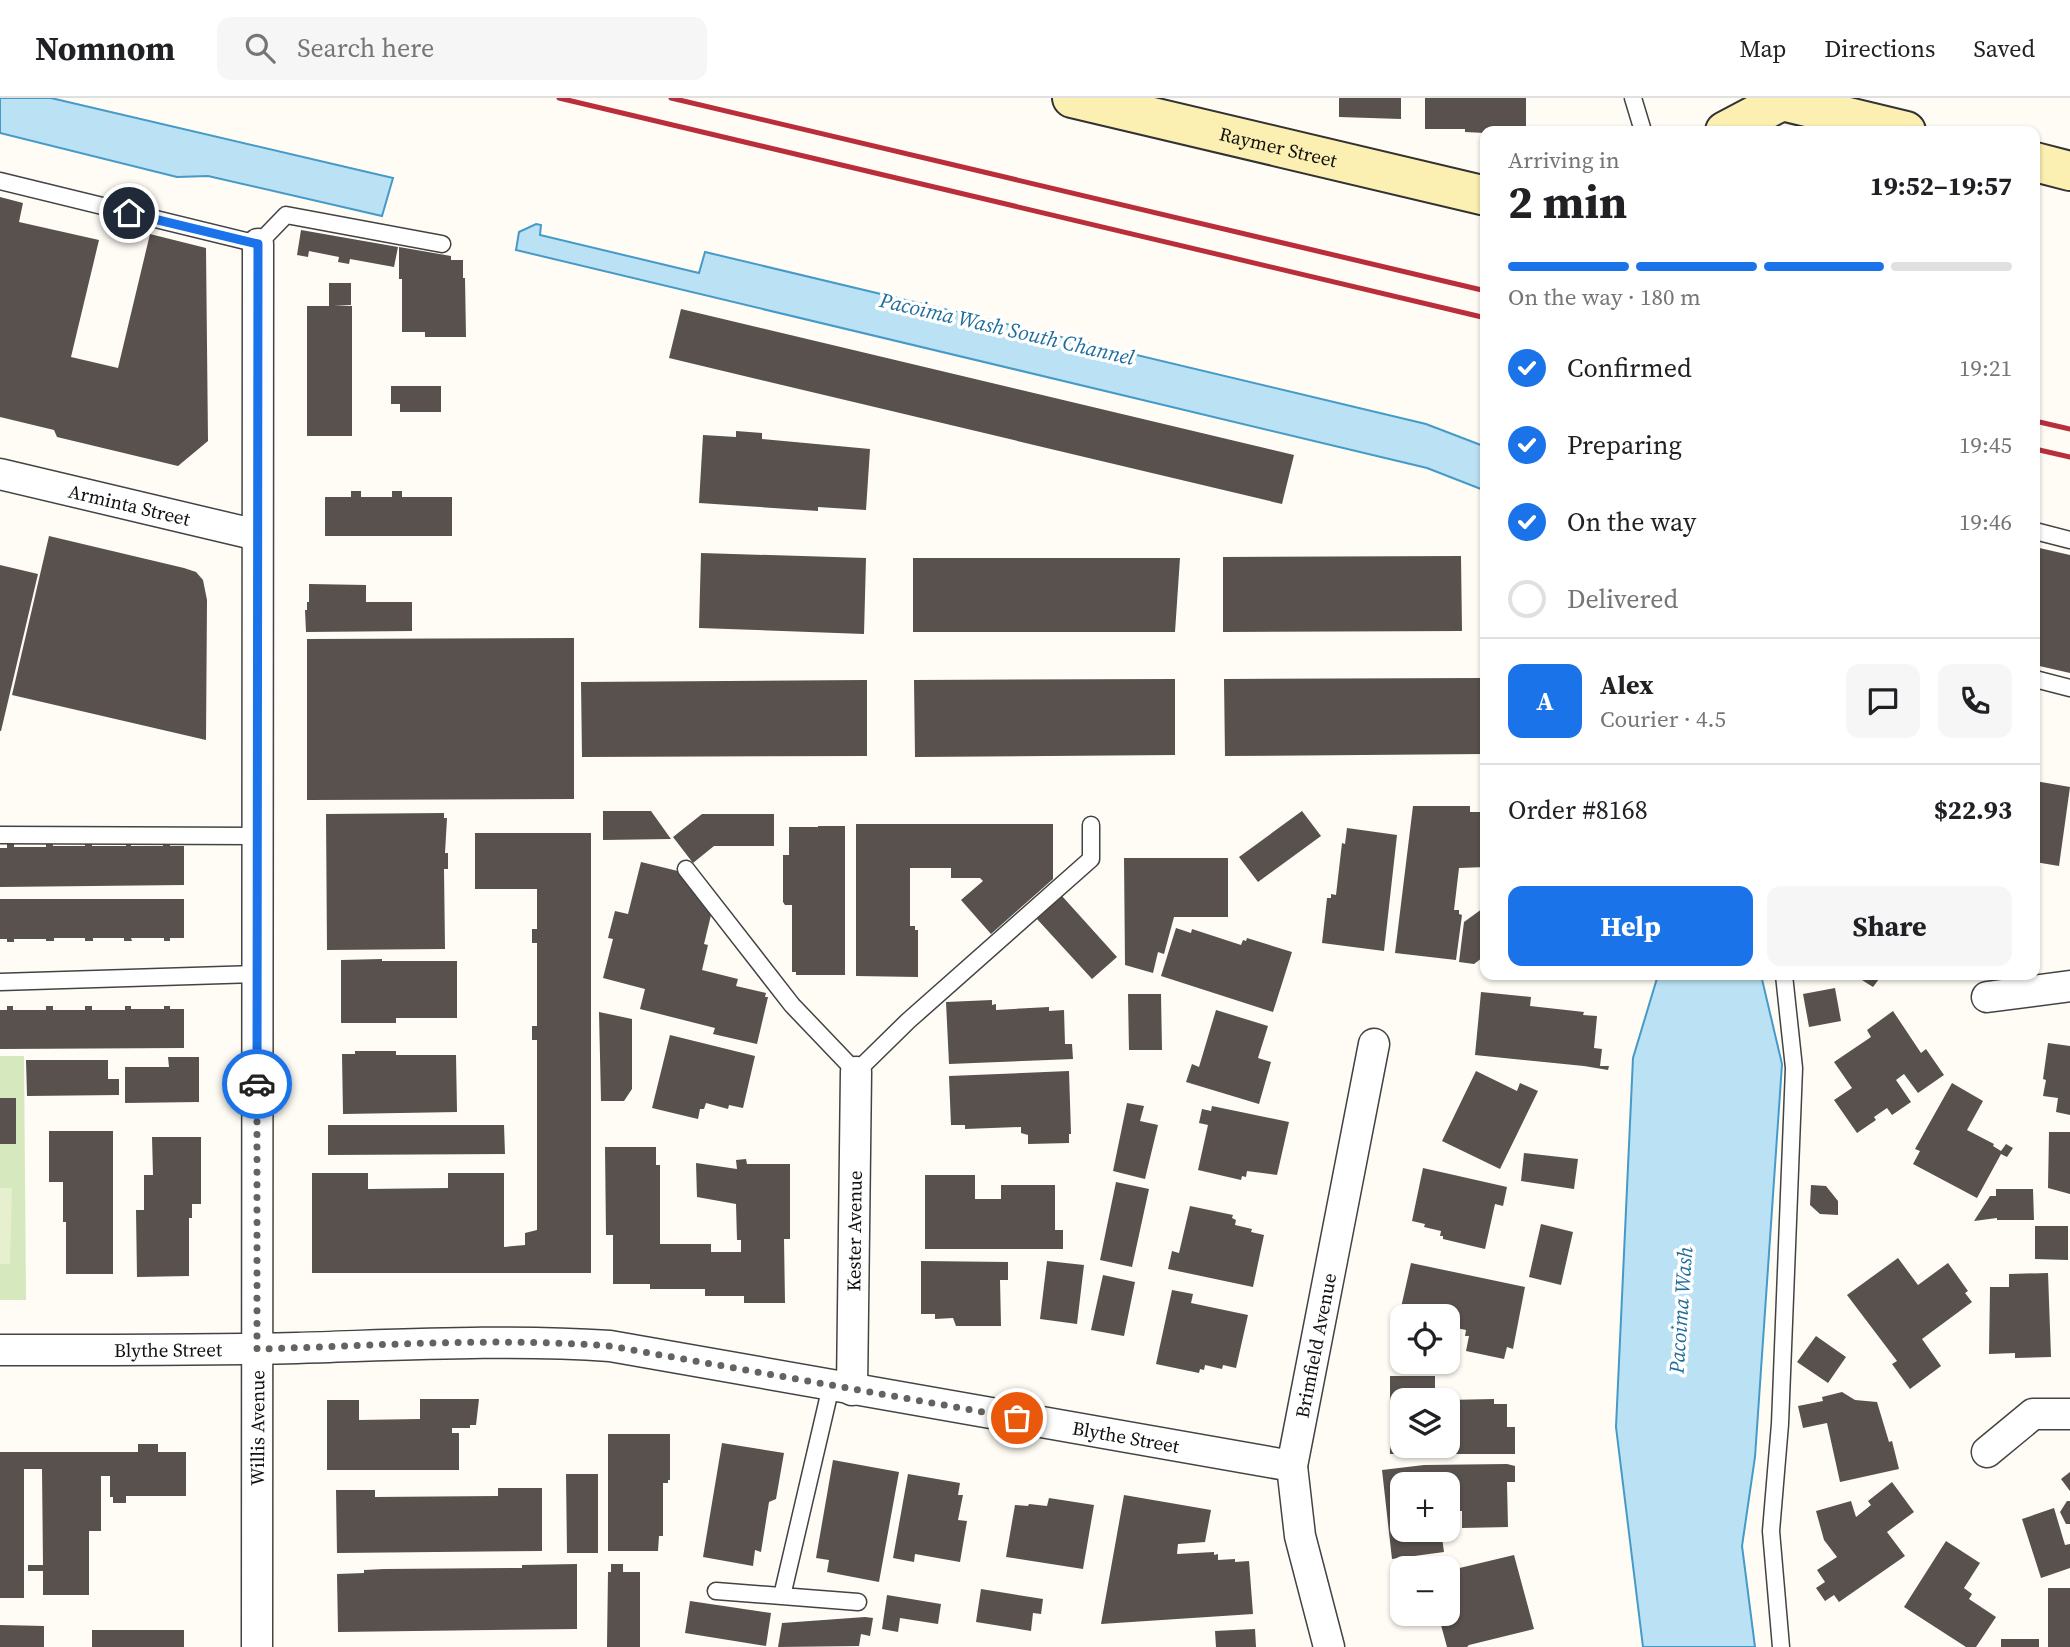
<!DOCTYPE html>
<html lang="en">
<head>
<meta charset="utf-8">
<style>
	body { margin:0; font-family:"Source Serif 4",serif; background:#f6f6f6; color:#202124; height:100vh; display:flex; flex-direction:column; font-size:26px; white-space:nowrap }
	* { box-sizing:border-box; margin:0 }
	p { font-size:23px; color:#757577 }
	.icon { flex:none; width:38px; height:38px; fill:none; stroke:currentColor; stroke-width:2; stroke-linecap:round; stroke-linejoin:round }
	.map { position:relative; flex:1; overflow:hidden }
	.details { position:absolute; left:1480px; top:28px; width:560px; height:854px; display:flex; flex-direction:column; background:#fff; border-radius:14px; box-shadow:0 2px 5px #0004 }
	.details>* { flex:none }
	.controls { position:absolute; left:1390px; top:1206px; display:grid; gap:14px }
	.controls a { display:grid; place-items:center; width:70px; height:70px; border-radius:14px; background:#fff; box-shadow:0 2px 5px #0004; font-size:35px }
	.pin { position:absolute; display:grid; place-items:center; width:60px; height:60px; color:#fff; margin:-30px; border:4px solid #fff; border-radius:50%; box-shadow:0 2px 7px #0007 }
	.courier { position:absolute; display:grid; place-items:center; width:70px; height:70px; margin:-35px; border:5px solid #1a73e8; border-radius:50%; background:#fff; color:#222; box-shadow:0 2px 9px #0007 }
	.overview em { font-style:normal; font-weight:700 }
	.overview div { display:flex; flex-direction:column-reverse }
	.overview { display:flex; align-items:center; justify-content:space-between; height:119px; padding:0 28px }
	h1 { font-size:46px; font-weight:700; line-height:52px }
	.bar { display:grid; grid-template-columns:repeat(4,1fr); gap:10px 7px; align-content:center; height:84px; padding:0 28px }
	.bar i { height:9px; border-radius:5px; background:#e0e0e0 }
	.bar .selected { background:#1a73e8 }
	.bar p { grid-column:span 4 }
	.line { display:flex; align-items:center; gap:18px; padding:0 28px; border-top:2px solid #e0e0e0 }
	.line div { flex:1 }
	.round { display:grid; place-items:center; flex:none; width:74px; height:74px; border-radius:14px; background:#f6f6f6 }
	ol { padding:0 28px; list-style:none }
	li { display:flex; align-items:center; gap:21px; height:77px }
	li p { margin-inline-start:auto }
	li .icon { padding:7px; border-radius:50%; background:#1a73e8; color:#fff; stroke-width:4 }
	li:last-child { color:#757577 }
	li i { width:38px; height:38px; border:4px solid #e0e0e0; border-radius:50% }
	.button { display:flex; gap:14px; margin-top:auto; padding:14px 28px }
	.button a { flex:1; height:80px; border-radius:14px; background:#1a73e8; color:#fff; font-size:28px; font-weight:700; line-height:80px; text-align:center }
	.button a+a { background:#f6f6f6; color:#202124 }
	header { display:flex; align-items:center; gap:42px; box-sizing:border-box; height:98px; padding:0 35px; background:#fff; border-bottom:2px solid #e0e0e0 }
	header strong { font-size:33px }
	nav { display:flex; gap:38px; margin-inline-start:auto; font-size:24px }
	.search { width:490px; height:63px; background:#f6f6f6; display:flex; align-items:center; gap:18px; box-sizing:border-box; padding:0 24px; border-radius:14px; color:#757577; font-size:26px }
	.map>svg:first-child { display:block }
</style>
</head>
<body>
<header>
<strong>Nomnom</strong>
<div class="search"><svg class="icon" aria-label="search" viewBox="0 0 24 24"><circle cx="10" cy="10" r="6"/><path d="M15 15l6 6"/></svg>Search here</div>
<nav><a>Map</a><a>Directions</a><a>Saved</a></nav>
</header>
<div class="map">
<svg width="2070" height="1549" viewBox="0 0 2070 1549">
	<rect width="100%" height="100%" fill="#fefcf4"/>
	<path fill="#d6e8be" d="M0,958H24L26,1202H0Z"/>
	<path fill="#e6f0cf" d="M0,1090H12L10,1166H0Z"/>
	<path fill="#bbe1f4" stroke="#459ac7" stroke-width="2" d="M0,0H51L393,80L382,118L208,78L177,79L0,35Z
		M536,126L541,127L540,137L699,175L705,154L1426,326L1486,349V393L1427,370L516,152L519,134Z
		M1658,877H1761L1782,966L1755,1359L1742,1448L1755,1549H1643L1616,1329L1633,960Z"/>
	<path fill="#58514d" d="M1339,0H1401V21L1339,19Z
		M1425,0H1526V31H1485V35L1465,34V31H1425Z
		M0,99L23,105L19,124L99,142L71,259L118,270L150,136L206,150L208,343L178,368L57,339L54,332L0,319Z
		M301,132L398,149L394,169L350,161L349,166L338,164L339,159L309,153L308,159L297,157Z
		M399,149L451,158V162H463V180H465L466,239H425V234H402V181H399Z
		M329,185H351V207L334,208H352V338H307V208H329Z
		M681,211L1294,357L1282,406L669,260Z
		M391,288H441V314H400V306H391Z
		M736,333L762,335V341L870,351L866,412L818,409V413L699,405L703,337L736,339Z
		M351,393H361V399H392V393H402V399H452V438H325V399H351Z
		M49,438L184,470L196,474L203,482L207,502L206,642L12,597Z
		M2035,449L2070,457V575L2035,567Z
		M701,455L866,460L864,536L699,530Z
		M1461,458L1462,533L1223,534V459Z
		M913,460H1180L1175,534H913Z
		M0,467L38,476L1,633H0Z
		M309,486L366,487V504H412V533L306,534L305,512H307V504H309Z
		M574,540V701L307,702V541Z
		M1485,580V656L1225,658L1224,581Z
		M1175,581V657L915,659L914,582Z
		M867,582V658L582,659L581,584Z
		M2035,683L2070,689L2059,768L2035,764Z
		M1413,708H1470V714H1486V769L1459,770L1454,812H1459V816L1462,817L1456,862L1395,855Z
		M603,713H651L671,741L603,742Z
		M1302,713L1321,738L1258,784L1239,759Z
		M444,715V720H447L445,755H448V771H444L445,851L327,852L326,716Z
		M702,716H774V748H714L693,765L673,739Z
		M856,726H1053V781L991,836L961,802L983,783L980,780H951V770H910V828H915V832H918V879L856,878Z
		M818,728H845V877H796V874H792V807H785L783,804V757H789V729H818Z
		M1347,730L1397,737L1384,853L1322,845L1327,800H1331V796L1336,797L1342,745L1345,746Z
		M475,735H591V1175H312V1075H368V1091L448,1090V1075H504V1149L525,1147V1135L537,1132V942H532V928H537V845H532V831H537V791H475Z
		M46,745H53V748H85V745H92V748H126V745H131V748H163V745H170V748H184V787L0,789V750H7V746H14V749H46Z
		M1124,760H1228V819H1174L1164,856L1158,854L1153,875L1125,867Z
		M641,764L686,775L712,813L704,846L708,847L702,872L738,881L736,888L766,895L765,899H768L757,946L713,936L715,930L640,911L645,891L603,880L613,841L608,840L615,813L628,816Z
		M1062,798L1117,859L1092,881L1037,821Z
		M0,801H184V840H170V843H164V840H131L132,843H124V840H93V843H85V840H54V843H46V841H14V844H7V841H0Z
		M1486,808V857L1474,866L1459,864L1464,824Z
		M1176,830L1191,835L1192,831L1241,847L1243,842L1246,843L1247,840L1292,854L1273,914L1161,878Z
		M382,861V863H457V920H396V925H341V862Z
		M1854,877H1882L1873,889Z
		M1835,890L1841,923L1809,929L1803,896Z
		M1481,894L1531,899L1530,908L1584,914L1583,917L1597,918L1594,950L1602,951L1600,968H1609L1608,972L1584,968L1475,957Z
		M1128,896H1161L1162,952H1129Z
		M992,902V907L996,906V912L1049,909V913L1064,912L1065,946H1072L1073,961L949,966L946,904Z
		M7,908H13V912H46V908H53V912H85V908H92V912H125V908H131V911H164V908H170V911H184V950L0,951V912H7Z
		M1216,912L1268,928L1258,960L1271,964L1259,1006L1186,984L1192,966L1199,969Z
		M1893,913L1921,955L1926,951L1944,977L1918,995L1904,976L1896,982L1911,1004L1892,1017L1887,1010L1874,1019L1876,1022L1857,1035L1834,1002L1852,990L1834,964L1871,939L1867,932Z
		M599,914L632,921V991L624,1003H601Z
		M670,937L755,958L743,1010L729,1007L728,1011L706,1005L704,1011H700L698,1021L652,1010Z
		M2048,945L2070,948V1017L2056,1014L2058,1000L2043,998L2046,982L2043,981Z
		M355,953H396V957H456L457,1014L343,1016L342,956H355Z
		M168,959H199V1004L125,1005V969H169Z
		M26,962H108V981H119V997L27,998Z
		M1069,973L1071,1036H1069V1045L1028,1046V1037L1021,1035V1029L965,1031V1027H951L949,978Z
		M1476,973L1517,993L1520,985L1538,993L1500,1071L1442,1043Z
		M1952,985L1983,1003L1967,1032L1994,1046L1993,1048L2001,1053L2006,1046L2013,1050L2007,1059L2001,1056L1977,1100L1913,1066L1920,1053L1915,1051Z
		M0,1000H16V1046H0Z
		M1127,1005L1144,1008L1140,1023L1158,1027L1145,1081L1113,1073Z
		M1212,1008L1289,1024L1277,1077L1247,1073L1246,1079L1242,1078L1241,1082L1198,1072L1208,1027L1199,1025L1202,1011L1211,1013Z
		M328,1027H504L505,1056L328,1057Z
		M49,1033H113V1176H66V1124H63V1084H49Z
		M2049,1034H2070V1096L2048,1090Z
		M152,1039H201V1106H192V1120H189V1178L137,1179L136,1112H144V1077H153Z
		M605,1049H656V1067H660V1146H711V1154H741V1142H737L736,1106L697,1099L696,1065L737,1071L736,1062L746,1061L747,1066H790V1141H784L785,1205H744V1198H705V1191H650V1186H613V1137H606Z
		M1524,1055L1578,1061L1574,1091L1521,1083Z
		M1423,1070L1507,1089L1503,1108L1495,1106L1485,1151L1443,1141V1138H1440L1441,1133L1424,1129L1425,1126L1412,1123Z
		M925,1077H975V1101H1001V1087H1055V1132H1063V1151H925Z
		M1116,1084L1149,1091L1132,1169L1100,1162Z
		M1811,1087L1826,1088L1838,1103V1117L1820,1116L1810,1107Z
		M1996,1091H2033L2034,1122H1997V1120L1974,1123L1990,1098H1996Z
		M1190,1108L1233,1117L1232,1120L1236,1122L1235,1127L1252,1131L1251,1134L1264,1137L1253,1189L1168,1171L1172,1153L1179,1155Z
		M1541,1126L1573,1134L1561,1187L1529,1179Z
		M2035,1128H2068V1162L2035,1161Z
		M1898,1160L1918,1187L1948,1165L1968,1193L1965,1195L1972,1204L1922,1241L1941,1268L1910,1291L1892,1266L1897,1263L1847,1197Z
		M921,1163L1008,1164V1182H1000L1001,1228H956L953,1220L935,1221V1216H921Z
		M1047,1163L1084,1167L1077,1226L1040,1221Z
		M1411,1165L1525,1189L1513,1251L1507,1249L1504,1261L1466,1253L1469,1238H1465L1466,1232L1447,1228V1218H1412L1400,1214Z
		M2048,1175L2051,1259L2015,1260V1255L1989,1256L1990,1189H2009V1176Z
		M1103,1177L1135,1184L1124,1238L1091,1232Z
		M1172,1192L1193,1196L1191,1205L1248,1217L1236,1270L1223,1267L1222,1271L1205,1267L1204,1272L1200,1271L1199,1275L1156,1266Z
		M1816,1238L1846,1259L1828,1285L1797,1264Z
		M1390,1278H1435V1296H1439V1302H1402V1348H1447V1302L1494,1301V1306H1507V1329H1515V1356H1390Z
		M1842,1294L1855,1302L1877,1304L1889,1344L1892,1343L1899,1371L1840,1384L1827,1325L1803,1330L1798,1308L1823,1303L1822,1299Z
		M420,1301H479L476,1327H470V1330H452V1335H459V1372H327V1302H359V1322L420,1321Z
		M608,1336H670V1382H668V1385H663V1438H659L658,1453H608Z
		M722,1345L784,1355L776,1401L769,1404L761,1454L755,1452L753,1468L703,1459Z
		M138,1346H158V1354H186V1398H126V1405H113V1399H110V1378H101V1433H89V1497H43V1473H28V1467H43L42,1371H24V1500H0V1354H138Z
		M833,1362L899,1374L879,1484L827,1474L829,1462L816,1460Z
		M1507,1366L1515,1368V1384H1507L1508,1429L1462,1430V1413H1447V1386H1402V1432H1441L1444,1454L1392,1461L1382,1372L1424,1367Z
		M2070,1374V1393L2061,1381Z
		M566,1376H598V1455H567Z
		M908,1376L960,1385L958,1397H963L958,1422L967,1423L960,1464L915,1456L914,1464L893,1460Z
		M1892,1384L1914,1414L1887,1434L1905,1458L1839,1504L1834,1497L1825,1503L1816,1490L1825,1484L1817,1472L1837,1459L1824,1442L1816,1413L1851,1403L1856,1419L1871,1407L1868,1403Z
		M498,1390H542V1453L337,1455L336,1392H375V1399L498,1398Z
		M1124,1397L1211,1412L1205,1444L1178,1446L1177,1456L1214,1454V1457L1218,1456V1462L1235,1461V1464L1249,1463L1253,1516L1101,1526Z
		M1049,1400L1094,1407L1083,1471L1006,1459L1015,1407L1028,1408L1029,1406L1047,1408Z
		M2067,1403H2070V1426H2066L2060,1414Z
		M2054,1410L2065,1447L2070,1446V1470L2041,1480L2022,1421Z
		M1946,1443L1980,1465L1964,1490L1972,1496L1969,1501L1996,1519L1976,1549H1966L1904,1509Z
		M1514,1457L1534,1531L1469,1547L1467,1549H1447L1438,1516L1410,1524L1407,1516H1447V1473Z
		M577,1466V1531L338,1534L337,1476L364,1475V1472L384,1471L522,1470V1467Z
		M611,1466H623V1474H640V1549H607L608,1474H611Z
		M2048,1490H2070V1549H2048Z
		M981,1491L1043,1501L1041,1516L1033,1515L1031,1533L976,1524Z
		M887,1497L941,1506L938,1526L900,1520L898,1534L882,1531Z
		M690,1503L771,1515L766,1548L685,1535Z
		M865,1519L873,1520L870,1538L861,1536L859,1548L778,1549L782,1525Z
		M0,1527L44,1528V1549H0Z
		M1255,1531L1256,1549H1216L1215,1533Z
		M92,1532H184V1549H92Z
		M2001,1541H2039V1549H2001Z"/>
	<g fill="none" stroke-linecap="round" stroke-linejoin="round">
		<g stroke="#434343" stroke-width="19">
			<path id="lane" d="M1633,0L1643,33
				M0,83L258,146L286,117L442,146
				M2035,433L2070,442
				M2035,581L2070,590
				M0,737L257,738
				M686,771L792,907L856,974L908,923L1091,761V727
				M0,884L257,876
				M716,1493L858,1504
				M782,1498L831,1288
				M1781,1549L1771,1433L1780,1326L1794,970L1784,877"/>
		</g>
		<g stroke="#434343" stroke-width="33">
			<g id="street">
				<path id="s1" d="M0,376L257,437"/>
				<path d="M1987,899L2070,888"/>
				<path id="s2" d="M0,1252C99,1252 198,1252 297,1250C401,1247 506,1241 610,1248L1292,1368"/>
				<path id="s3" d="M852,1292L856,974"/>
				<path d="M1987,1354L2033,1316H2070"/>
				<path id="s4" d="M257,1549L258,146"/>
				<path id="s5" d="M1329,1549L1300,1438L1292,1368L1374,946"/>
			</g>
		</g>
		<g stroke="#323232" stroke-width="42">
			<g id="secondary">
				<path id="s6" d="M1072,0L1486,98"/>
				<path d="M1725,33L1782,3L1906,33"/>
				<path d="M2035,64L2070,73"/>
			</g>
		</g>
		<use href="#lane" stroke="#fff" stroke-width="16"/>
		<use href="#street" stroke="#fff" stroke-width="30"/>
		<use href="#secondary" stroke="#fbefb2" stroke-width="38"/>
		<path stroke="#ba2e3b" stroke-width="5" d="M559,0L1486,220
			M671,0L1486,193
			M2035,323L2070,331
			M2035,351L2070,359"/>
	</g>
	<g fill="none" stroke-linecap="round" stroke-linejoin="round">
		<path stroke="#636360" stroke-width="7" stroke-dasharray="0 12.6" d="M257,986V1251C374,1248 493,1239 610,1248L1017,1320"/>
		<path stroke="#1a73e8" stroke-width="9" d="M129,115L258,146L257,986"/>
	</g>
	<g text-anchor="middle" stroke-width="7" stroke-linejoin="round" paint-order="stroke">
		<g font-size="19" fill="#101010" stroke="#fff">
			<text dy="7" stroke="none"><textPath href="#s6" startOffset="212">Raymer Street</textPath></text>
			<text dy="7" stroke="none"><textPath href="#s1" startOffset="133">Arminta Street</textPath></text>
			<text dy="7" stroke="none"><textPath href="#s3" startOffset="159">Kester Avenue</textPath></text>
			<text dy="7" stroke="none"><textPath href="#s5" startOffset="308">Brimfield Avenue</textPath></text>
			<text dy="7" stroke="none"><textPath href="#s2" startOffset="168">Blythe Street</textPath></text>
			<text dy="7" stroke="none"><textPath href="#s4" startOffset="219">Willis Avenue</textPath></text>
			<text dy="7" stroke="none"><textPath href="#s2" startOffset="1134">Blythe Street</textPath></text>
		</g>
		<g font-size="21" font-style="italic" fill="#1e6c9d" stroke="#fff">
			<text transform="translate(1007 231) rotate(13)" y="7">Pacoima Wash South Channel</text>
			<text transform="translate(1681 1212) rotate(-86)" y="7">Pacoima Wash</text>
		</g>
	</g>
</svg>
<div class="controls">
<a><svg class="icon" aria-label="locate" viewBox="0 0 24 24"><circle cx="12" cy="12" r="6"/><path d="M12 2v4M12 18v4M2 12h4M18 12h4"/></svg></a>
<a><svg class="icon" aria-label="layers" viewBox="0 0 24 24"><path d="M12 4l9 5-9 5-9-5zM3 14l9 5 9-5"/></svg></a>
<a>+</a>
<a>−</a>
</div>
<div class="pin" style="left:1017px;top:1320px;background:#ea580c"><svg class="icon" aria-label="bag" viewBox="0 0 24 24"><path d="M5 8h14l-1 12H6zM9 8a3 3 0 0 1 6 0"/></svg></div>
<div class="pin" style="left:129px;top:115px;background:#1f2937"><svg class="icon" aria-label="home" viewBox="0 0 24 24"><path d="M3 11l9-7 9 7M6 9v11h12V9"/></svg></div>
<div class="courier" style="left:257px;top:986px"><svg class="icon" aria-label="car" viewBox="0 0 24 24"><path d="M5 17H2v-5l4-1 3-4h7l3 4 3 1v5h-3M9 17h6M6 11h13"/><circle cx="7" cy="17" r="2"/><circle cx="17" cy="17" r="2"/></svg></div>
<section class="details">
<div class="overview"><div><h1>2 min</h1><p>Arriving in</p></div><em>19:52–19:57</em></div>
<div class="bar"><i class="selected"></i><i class="selected"></i><i class="selected"></i><i></i><p>On the way · 180 m</p></div>
<ol>
<li><svg class="icon" aria-label="check" viewBox="0 0 24 24"><path d="M5 12l5 5 9-10"/></svg>Confirmed<p>19:21</p></li>
<li><svg class="icon" aria-label="check" viewBox="0 0 24 24"><path d="M5 12l5 5 9-10"/></svg>Preparing<p>19:45</p></li>
<li><svg class="icon" aria-label="check" viewBox="0 0 24 24"><path d="M5 12l5 5 9-10"/></svg>On the way<p>19:46</p></li>
<li><i></i>Delivered</li>
</ol>
<div class="line" style="height:126px"><b class="round" style="background:#1a73e8;color:#fff">A</b><div><b>Alex</b><p>Courier · 4.5</p></div><a class="round"><svg class="icon" aria-label="chat" viewBox="0 0 24 24"><path d="M4 5h16v11H9l-5 4z"/></svg></a><a class="round"><svg class="icon" aria-label="phone" viewBox="0 0 24 24"><path d="M5 4h4l2 5-3 2q2 4 5 5l2-3 5 2v4C11 20 4 13 5 4z"/></svg></a></div>
<div class="line" style="height:91px"><div>Order #8168</div><b>$22.93</b></div>
<div class="button"><a>Help</a><a>Share</a></div>
</section>
</div>
</body>
</html>
